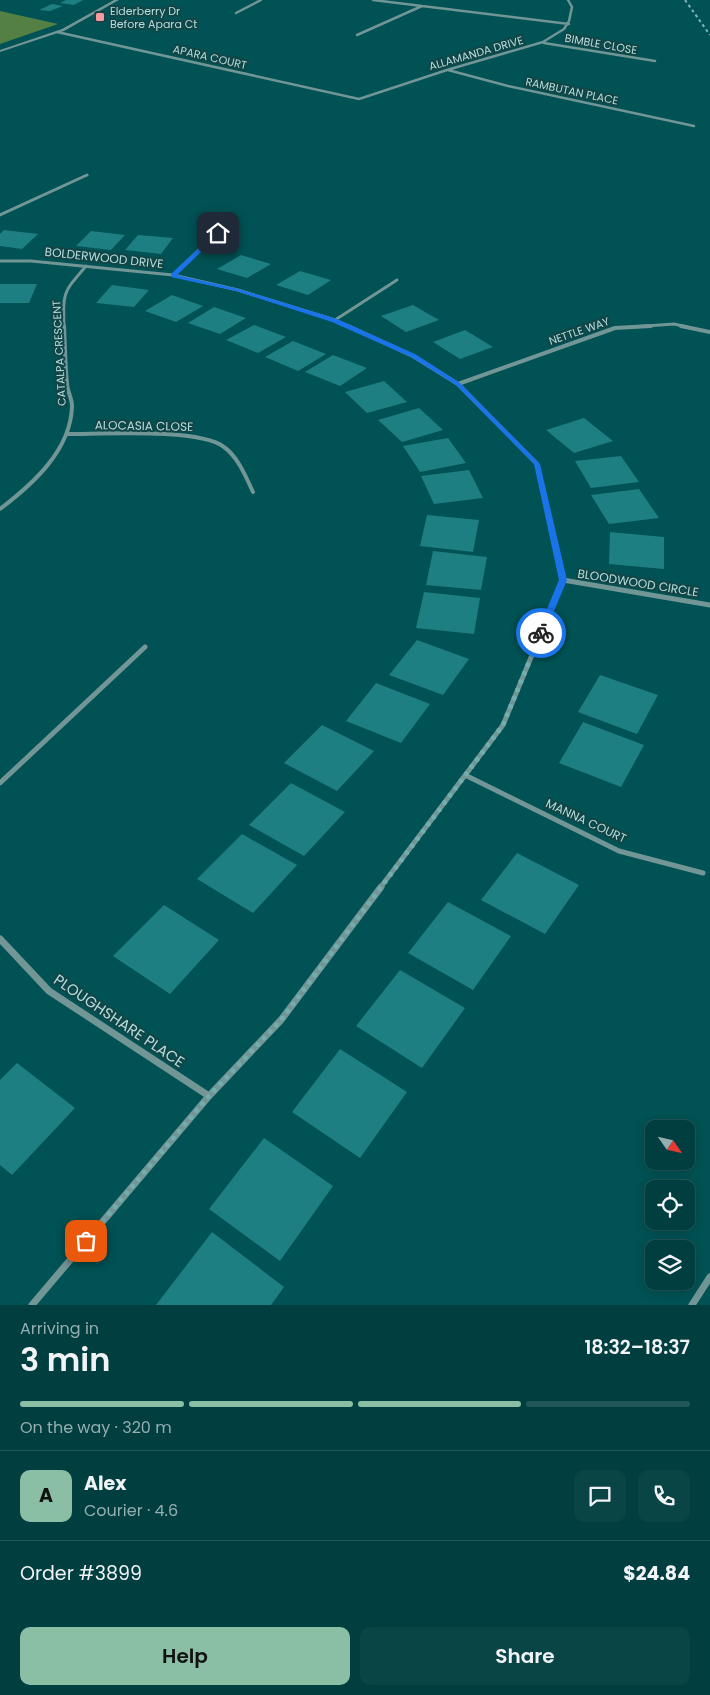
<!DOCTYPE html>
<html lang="en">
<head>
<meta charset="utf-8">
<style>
	body { margin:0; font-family:Poppins,sans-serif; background:#0a4546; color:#f1f3f6; height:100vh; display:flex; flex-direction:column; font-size:19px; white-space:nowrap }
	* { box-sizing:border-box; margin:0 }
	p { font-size:16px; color:#95aeb0 }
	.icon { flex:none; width:28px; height:28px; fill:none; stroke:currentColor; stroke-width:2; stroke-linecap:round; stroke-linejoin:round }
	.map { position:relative; height:1305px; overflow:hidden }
	.side { display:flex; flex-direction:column; background:#003e3f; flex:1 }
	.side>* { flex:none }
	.needle { width:32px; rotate:124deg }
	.tools { position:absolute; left:645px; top:1120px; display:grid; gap:10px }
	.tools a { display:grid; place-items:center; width:50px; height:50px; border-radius:10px; background:#003e3f; box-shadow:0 2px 12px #0003,0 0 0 1px #225759; font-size:25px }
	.pin { position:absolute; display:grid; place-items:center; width:42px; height:42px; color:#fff; margin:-21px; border-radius:10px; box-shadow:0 2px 8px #0006 }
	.courier { position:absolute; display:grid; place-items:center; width:50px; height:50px; margin:-25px; border:4px solid #1a73e8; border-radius:50%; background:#fff; color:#222; box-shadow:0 1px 6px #0007 }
	.head em { font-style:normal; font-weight:600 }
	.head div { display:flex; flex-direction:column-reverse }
	.head { display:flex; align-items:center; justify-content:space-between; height:85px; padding:0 20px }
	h1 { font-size:32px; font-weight:600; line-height:38px }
	.bar { display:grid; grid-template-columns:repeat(4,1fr); gap:8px 5px; align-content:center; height:60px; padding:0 20px }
	.bar i { height:6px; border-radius:4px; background:#225759 }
	.bar .on { background:#8abfa5 }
	.bar p { grid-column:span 4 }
	.line { display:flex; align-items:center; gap:12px; padding:0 20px; border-top:1px solid #225759 }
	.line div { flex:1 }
	.round { display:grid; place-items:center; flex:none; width:52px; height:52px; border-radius:10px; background:#0a4546 }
	.primary-button { display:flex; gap:10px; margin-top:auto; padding:10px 20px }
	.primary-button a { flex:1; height:58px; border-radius:10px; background:#8abfa5; color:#111; font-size:20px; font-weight:600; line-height:58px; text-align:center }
	.primary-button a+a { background:#0a4546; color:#f1f3f6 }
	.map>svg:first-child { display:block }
</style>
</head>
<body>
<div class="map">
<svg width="710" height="1305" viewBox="0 0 710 1305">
	<rect width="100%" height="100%" fill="#005254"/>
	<path fill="#558044" d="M0,11L58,24L0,44Z"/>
	<path fill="#1d7f82" d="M66,0H83L74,5L60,3Z
		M52,4L63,6L50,11L39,10Z
		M4,230L38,234L22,249L0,246V234Z
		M91,231L125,235L111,250L76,246Z
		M138,235L173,238L161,254L125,250Z
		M241,255L271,264L247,278L217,269Z
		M300,271L331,280L308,295L276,285Z
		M0,284H37L29,303H0Z
		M112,285L149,290L134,307L96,303Z
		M172,295L203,306L176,322L145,311Z
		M413,305L439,320L406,332L381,316Z
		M214,307L246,318L220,334L188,323Z
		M254,325L286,337L258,353L226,340Z
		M465,330L493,347L460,359L433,342Z
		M293,341L326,354L298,371L265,357Z
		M333,355L367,368L340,386L305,372Z
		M384,381L407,402L367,413L345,392Z
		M419,408L443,430L402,442L378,420Z
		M584,418L613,441L574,453L546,430Z
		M448,438L466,463L420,472L403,446Z
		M621,456L639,482L591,488L575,461Z
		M469,470L483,498L434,504L421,476Z
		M639,489L659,518L609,524L591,495Z
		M427,515L479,520L473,552L420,546Z
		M610,532L664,537V569L609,564Z
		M433,551L487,557L481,590L426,585Z
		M424,592L480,598L474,634L416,628Z
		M417,640L469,659L443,695L389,675Z
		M600,675L658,695L637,734L578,712Z
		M376,683L430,704L401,743L346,721Z
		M583,722L644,745L621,787L559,763Z
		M322,725L374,751L337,791L284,763Z
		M291,783L345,812L304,856L249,825Z
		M242,834L297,865L253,913L197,879Z
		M517,853L579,885L545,934L481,900Z
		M448,902L511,936L473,990L408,953Z
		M164,905L219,940L170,994L113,956Z
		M400,970L465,1008L422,1068L356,1026Z
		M340,1049L407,1092L360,1158L292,1112Z
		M17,1063L75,1108L12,1175L0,1165V1080Z
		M264,1138L333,1186L280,1261L209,1209Z
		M212,1232L284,1287L271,1305H156Z"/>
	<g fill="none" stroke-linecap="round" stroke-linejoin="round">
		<path stroke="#729595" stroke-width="2.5" d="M373,0L569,24
			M236,13L261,0
			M57,32L359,99L447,70L543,42L564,29L569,21L572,7L568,0
			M357,35L422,6
			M544,43L655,61
			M448,70L508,86L694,126"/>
		<path stroke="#729595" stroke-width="3" d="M0,215L87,175
			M0,261H31L173,275L238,290L335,320L351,327
			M173,275L208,241L228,226
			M335,320L397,280
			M64,327C63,291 63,293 86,266
			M632,327L674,324L687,327"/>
		<path stroke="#729595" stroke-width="4" d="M348,326L413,356L458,384L537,464L561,570
			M681,326L710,332
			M458,384L615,328L651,326
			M68,434C102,434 200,428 224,447C238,457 246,477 253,492
			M0,509C33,484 71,450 72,406C72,398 67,391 67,383C65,364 65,345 64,326"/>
		<path stroke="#729595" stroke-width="5" d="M563,580L710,605
			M465,775L619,851L703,873
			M0,783L145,647
			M380,888L503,725L563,580L560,568"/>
		<path stroke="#729595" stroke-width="7" d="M0,939L49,991L209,1096
			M32,1305L209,1096L281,1020L381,887
			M692,1305L710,1277"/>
		<path fill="#729595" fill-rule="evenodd" d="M114,0H119L64,31L0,52V50L62,29Z"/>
		<path stroke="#80b4b5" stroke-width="2" stroke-dasharray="3 3" stroke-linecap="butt" d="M685,0L710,35"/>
	</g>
	<path fill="#1a73e8" d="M216,232L221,233L177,275L239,289L337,319L415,354L460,383L540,464L567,580L544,635L537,633L559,580L534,464L456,385L411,357L332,322L236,291L171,277V274Z"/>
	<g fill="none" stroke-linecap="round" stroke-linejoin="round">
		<path stroke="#75acad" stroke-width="5" stroke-dasharray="0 9" d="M86,1241L209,1096L281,1020L503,725L541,633"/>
	</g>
	<rect fill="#f59b9e" stroke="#144546" stroke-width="2" x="95" y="12" width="10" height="10" rx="2.5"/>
	<g text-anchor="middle" stroke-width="4" stroke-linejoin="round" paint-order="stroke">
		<g font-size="11" fill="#b4dcdd" stroke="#144546" text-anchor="start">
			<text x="110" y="15">Elderberry Dr<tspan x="110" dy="13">Before Apara Ct</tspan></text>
		</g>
		<g font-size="11" fill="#b4dcdd" stroke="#144546">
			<text transform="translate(601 44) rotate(10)" y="4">BIMBLE CLOSE</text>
			<text transform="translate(476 53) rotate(-16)" y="4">ALLAMANDA DRIVE</text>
			<text transform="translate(210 57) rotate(13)" y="4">APARA COURT</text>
			<text transform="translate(572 91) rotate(12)" y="4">RAMBUTAN PLACE</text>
			<text transform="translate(579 331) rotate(-19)" y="4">NETTLE WAY</text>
			<text transform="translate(59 353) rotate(-93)" y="4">CATALPA CRESCENT</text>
		</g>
		<g font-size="12" fill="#b4dcdd" stroke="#144546">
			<text transform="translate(104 258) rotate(6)" y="4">BOLDERWOOD DRIVE</text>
			<text transform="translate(144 426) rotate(1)" y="4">ALOCASIA CLOSE</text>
			<text transform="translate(638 583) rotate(9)" y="4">BLOODWOOD CIRCLE</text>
			<text transform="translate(586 821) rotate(25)" y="4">MANNA COURT</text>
		</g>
		<g font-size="15" fill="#b4dcdd" stroke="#144546">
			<text transform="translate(119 1021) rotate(34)" y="5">PLOUGHSHARE PLACE</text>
		</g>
	</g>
</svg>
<div class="tools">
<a><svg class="needle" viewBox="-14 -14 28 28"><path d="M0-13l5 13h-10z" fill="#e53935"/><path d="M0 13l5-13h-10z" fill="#95aeb0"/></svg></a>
<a><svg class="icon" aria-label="locate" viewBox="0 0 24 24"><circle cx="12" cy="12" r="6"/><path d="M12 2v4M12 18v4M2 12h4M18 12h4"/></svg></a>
<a><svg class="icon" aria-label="layers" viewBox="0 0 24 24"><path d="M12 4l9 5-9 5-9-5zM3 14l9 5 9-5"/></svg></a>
</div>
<div class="pin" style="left:86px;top:1241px;background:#ea580c"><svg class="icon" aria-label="bag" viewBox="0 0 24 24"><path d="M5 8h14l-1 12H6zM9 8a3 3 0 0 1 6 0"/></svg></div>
<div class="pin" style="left:218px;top:233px;background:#1f2937"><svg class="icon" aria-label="home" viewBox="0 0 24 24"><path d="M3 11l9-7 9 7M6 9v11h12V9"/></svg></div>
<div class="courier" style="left:541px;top:633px"><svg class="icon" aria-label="bike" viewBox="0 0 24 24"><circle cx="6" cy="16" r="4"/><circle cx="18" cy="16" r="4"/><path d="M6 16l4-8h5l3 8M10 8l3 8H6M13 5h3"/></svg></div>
</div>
<section class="side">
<div class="head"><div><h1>3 min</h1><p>Arriving in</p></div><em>18:32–18:37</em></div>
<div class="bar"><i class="on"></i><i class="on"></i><i class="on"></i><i></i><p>On the way · 320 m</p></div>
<div class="line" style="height:90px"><b class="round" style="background:#8abfa5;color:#111">A</b><div><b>Alex</b><p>Courier · 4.6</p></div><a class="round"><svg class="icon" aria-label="chat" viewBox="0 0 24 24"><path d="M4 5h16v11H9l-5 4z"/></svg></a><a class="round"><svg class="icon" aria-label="phone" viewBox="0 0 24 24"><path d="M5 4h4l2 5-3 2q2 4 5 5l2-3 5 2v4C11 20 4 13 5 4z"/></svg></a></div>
<div class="line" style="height:65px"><div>Order #3899</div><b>$24.84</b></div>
<div class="primary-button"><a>Help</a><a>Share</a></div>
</section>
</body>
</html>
